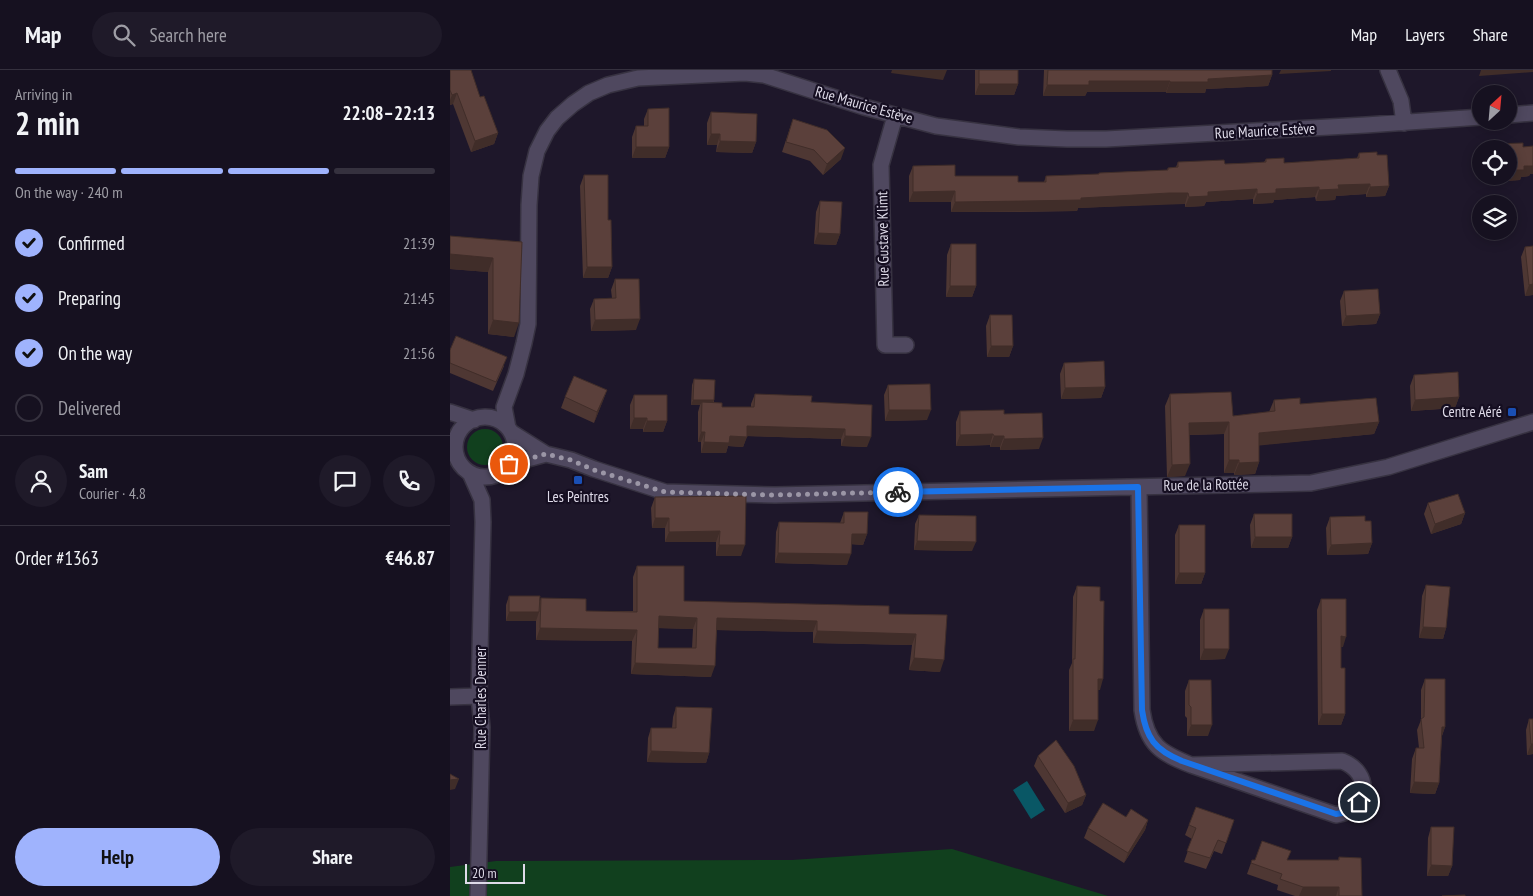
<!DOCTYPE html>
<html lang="en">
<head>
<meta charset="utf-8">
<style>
	body { margin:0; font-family:"PT Sans Narrow",sans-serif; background:#1f1a29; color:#f1f3f6; height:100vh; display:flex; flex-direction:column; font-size:19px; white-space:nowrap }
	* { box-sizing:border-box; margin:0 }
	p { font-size:16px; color:#9e9da5 }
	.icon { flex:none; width:28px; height:28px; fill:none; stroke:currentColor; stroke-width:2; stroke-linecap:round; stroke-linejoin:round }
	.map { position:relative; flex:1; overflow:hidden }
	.panel { display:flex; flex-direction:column; background:#161120; width:450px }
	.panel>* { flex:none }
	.needle { width:32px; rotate:26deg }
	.tools { position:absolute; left:1022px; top:15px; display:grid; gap:10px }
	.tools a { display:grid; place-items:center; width:45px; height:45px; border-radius:50%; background:#161120; box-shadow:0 2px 12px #0003,0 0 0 1px #35313e; font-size:25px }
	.scale { position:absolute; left:15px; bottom:12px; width:60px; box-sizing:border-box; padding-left:5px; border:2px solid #dedae8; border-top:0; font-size:14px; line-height:18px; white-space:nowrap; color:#dedae8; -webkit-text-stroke:4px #150e21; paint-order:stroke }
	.pin { position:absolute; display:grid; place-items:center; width:42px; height:42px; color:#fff; margin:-21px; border:2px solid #fff; border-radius:50%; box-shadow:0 1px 5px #0007 }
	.courier { position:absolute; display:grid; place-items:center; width:50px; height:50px; margin:-25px; border:4px solid #1a73e8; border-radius:50%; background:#fff; color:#222; box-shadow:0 1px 6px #0007 }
	.overview em { font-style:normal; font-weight:700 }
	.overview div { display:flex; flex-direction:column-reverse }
	.overview { display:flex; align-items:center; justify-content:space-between; height:85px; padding:0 15px }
	h1 { font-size:32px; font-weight:700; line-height:38px }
	.bar { display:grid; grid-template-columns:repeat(4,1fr); gap:8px 5px; align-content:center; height:60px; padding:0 15px }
	.bar i { height:6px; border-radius:4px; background:#35313e }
	.bar .active { background:#9fb3fd }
	.bar p { grid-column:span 4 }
	.line { display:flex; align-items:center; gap:12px; padding:0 15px; border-top:1px solid #35313e }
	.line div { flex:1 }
	.round { display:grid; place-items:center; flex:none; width:52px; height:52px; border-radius:26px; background:#1f1a29 }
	ol { padding:0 15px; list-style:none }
	li { display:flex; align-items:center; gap:15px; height:55px }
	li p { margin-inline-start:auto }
	li .icon { padding:5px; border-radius:50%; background:#9fb3fd; color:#111; stroke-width:4 }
	li:last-child { color:#9e9da5 }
	li i { width:28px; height:28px; border:2px solid #35313e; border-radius:50% }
	.action { display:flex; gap:10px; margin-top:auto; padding:10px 15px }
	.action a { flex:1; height:58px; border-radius:30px; background:#9fb3fd; color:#111; font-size:20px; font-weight:700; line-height:58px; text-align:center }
	.action a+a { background:#1f1a29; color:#f1f3f6 }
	header { display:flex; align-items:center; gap:30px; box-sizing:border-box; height:70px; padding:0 25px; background:#161120; border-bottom:1px solid #35313e }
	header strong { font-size:24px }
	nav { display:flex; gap:28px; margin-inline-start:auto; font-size:18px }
	.search { width:350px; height:45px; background:#1f1a29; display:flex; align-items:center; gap:12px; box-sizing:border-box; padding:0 18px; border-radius:28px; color:#9e9da5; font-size:19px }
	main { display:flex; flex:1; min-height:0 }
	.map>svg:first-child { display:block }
</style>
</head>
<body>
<header>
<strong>Map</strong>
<div class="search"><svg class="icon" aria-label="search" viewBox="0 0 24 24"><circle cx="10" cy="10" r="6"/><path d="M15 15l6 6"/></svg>Search here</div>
<nav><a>Map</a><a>Layers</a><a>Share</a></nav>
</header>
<main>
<section class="panel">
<div class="overview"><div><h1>2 min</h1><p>Arriving in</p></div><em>22:08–22:13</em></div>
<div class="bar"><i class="active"></i><i class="active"></i><i class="active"></i><i></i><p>On the way · 240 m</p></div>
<ol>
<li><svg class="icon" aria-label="check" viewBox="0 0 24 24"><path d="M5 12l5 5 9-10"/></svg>Confirmed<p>21:39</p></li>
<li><svg class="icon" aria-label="check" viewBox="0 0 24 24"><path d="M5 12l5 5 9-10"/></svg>Preparing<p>21:45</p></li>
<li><svg class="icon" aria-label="check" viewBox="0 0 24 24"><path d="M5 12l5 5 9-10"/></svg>On the way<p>21:56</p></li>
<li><i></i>Delivered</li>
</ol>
<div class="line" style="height:90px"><a class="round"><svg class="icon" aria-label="person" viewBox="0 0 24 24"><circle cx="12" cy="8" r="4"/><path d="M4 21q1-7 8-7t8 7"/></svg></a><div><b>Sam</b><p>Courier · 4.8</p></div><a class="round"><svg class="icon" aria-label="chat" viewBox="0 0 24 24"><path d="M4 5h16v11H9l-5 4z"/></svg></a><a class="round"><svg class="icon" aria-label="phone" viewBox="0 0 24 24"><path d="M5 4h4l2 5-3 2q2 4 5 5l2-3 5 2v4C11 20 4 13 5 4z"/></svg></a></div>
<div class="line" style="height:65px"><div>Order #1363</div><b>€46.87</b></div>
<div class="action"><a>Help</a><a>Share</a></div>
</section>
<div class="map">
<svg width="1083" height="826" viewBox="0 0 1083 826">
	<rect width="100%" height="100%" fill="#1e172a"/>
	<path fill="#11401e" d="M17 377a18 18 0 1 1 36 0a18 18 0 1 1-36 0Z
		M502,779L658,826H0V797L46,791L342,790Z"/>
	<path fill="#095765" d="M577,711L595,740L581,749L563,720Z"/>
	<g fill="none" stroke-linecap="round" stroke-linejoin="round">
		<g stroke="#373241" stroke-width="18">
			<path id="street" d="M938,0L951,31L954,53
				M1059,45L1083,43
				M445,46L431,95L435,275H456
				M0,342L24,350
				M5 377a30 30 0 1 1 60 0a30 30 0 1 1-60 0Z
				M58,358L54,337L66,304L74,273L78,254L79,135L81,106L87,81L97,61L107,48L123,34L139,23L158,15L188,8L295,3L314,5L414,37L486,56L569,67L617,69H656L916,55L1031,47
				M61,362L96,384L121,390L144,399L215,422L325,425L861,413L938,397L1083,352
				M59,394L96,384
				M20,403L32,430L33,452L29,626L32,657L28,826
				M689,417L692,640C697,675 711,683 741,695L892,691C923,703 919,739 886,745L741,695
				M0,627L29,626"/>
		</g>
		<use href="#street" stroke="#4f485f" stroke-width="15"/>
	</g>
	<path fill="#4e3733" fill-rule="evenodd" d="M0,0L30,27L48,63L44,74L21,82L3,34L0,35Z
		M525,0H568V14L564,25H525Z
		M594,0H822V5L818,16L756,19L755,23H716V22H637L635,26H593Z
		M198,39L219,77L215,88H182V67L186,56H194V49Z
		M261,42L306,72L302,83L266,82L267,75H257V53Z
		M343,49L391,89L373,105L360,91L332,82Z
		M1044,74L1073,77L1080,104L1079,106L1071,107L1070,110L1041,112L1040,106H1059V79H1042Z
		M909,83L927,85L939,116L935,126L916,127V124L886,126L885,130L866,131L865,127L824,130L823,133L803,134V129L756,132L754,136L735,137V134H715L628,138L627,141L570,142H501V132H459V106L463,96L505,106L568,112H594L596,106L648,105L649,103L717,100L718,98L726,97L728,92L775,94L814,92L816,89L834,93L907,88Z
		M134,105L158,150L162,197L158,208H133L130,116Z
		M370,131L390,164L386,175L364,174L366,142Z
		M0,166L72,172L64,267L38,264V202L0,199Z
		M501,174L526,216L522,227H496L497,185Z
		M1083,176V225L1075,226L1071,187L1075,177Z
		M165,209L186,260L141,261L140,239L144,229L162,228L161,220Z
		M894,221L930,244L926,254L892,256L890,231Z
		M540,245L563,276L559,287H537L536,256Z
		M0,280L54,296L43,321L0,303Z
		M614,293L655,317L651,328L611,329L610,304Z
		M964,305L1009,327L1005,338L961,341L960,316Z
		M244,309L264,330V333L272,337H301V334L305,324L361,332L417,377L391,376V369L297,366L293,377L278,376L276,383H251V372H248V342L250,335H241L242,315Z
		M438,315L477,350L435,351L434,325Z
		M157,320L144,353L111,338L115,327Z
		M720,324L783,346L819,342L824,330L850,334L929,352L924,364L809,375V392L805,404L784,405V403H774V364L739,365L735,406L717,407L715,336Z
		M184,325L217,351L213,362H193V359H180V335Z
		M510,341L554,344L589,379L550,380V377H540V375L506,376V352Z
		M296,426L291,486H266V472H215V458H202L201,438L205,427Z
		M978,433L1015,443L1011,454L981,464L974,444Z
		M394,442L417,464L413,475L401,474L397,495L325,493L326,462L329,452L390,453Z
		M804,444L842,467L838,478H801L800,455Z
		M469,445L522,481L464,480L465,454Z
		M880,447L915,451L922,473L918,484L877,485L876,458Z
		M729,455L755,503L751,514H725V465Z
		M187,496L234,531L439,544L497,545L490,602L459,600L462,575L363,573V562L267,560L261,607L181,604L182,571L86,570V551H56V535L59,526L90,531L91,528L136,541H183V507ZM208,558L243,559L242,578H208Z
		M976,515L996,558L993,569L969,568L972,526Z
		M627,516L650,620H648L644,661H619V600L622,593L623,527Z
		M871,529L893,577H891V598L895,644L891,655H868L867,540Z
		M754,539L775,589L750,590V550Z
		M975,609L995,657L992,666L989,713L985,724L960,723L962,689L966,678H969L967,660L971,650V620Z
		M739,610L758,666H737V648L735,646V621Z
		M226,637L259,683L256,693L197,692L198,668L201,658H222L223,647Z
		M1079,649H1083V684L1077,685L1076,660Z
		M588,686L636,725L632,735L615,743L584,696Z
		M746,737L784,750L772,784L764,781L756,799L734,792L742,769L735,765Z
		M676,747L698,750L695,760L674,793L634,768L638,758Z
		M981,757L1002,796L998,806H977L978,768Z
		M889,787L912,826H845L827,820L828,815L797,804L802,790H888Z"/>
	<path fill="#402d29" d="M442,0H497L493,10L441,3Z
		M831,0H881V1L829,4Z
		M1031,0H1083V2L1029,6Z
		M822,5L818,16L756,19L755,23H716L720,12L758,9Z
		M639,11H720L716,22H637L635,26H593L597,15Z
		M529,14H568L564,25H525Z
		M7,23L3,34L0,35V30L2,25Z
		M48,63L44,74L21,82L25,71Z
		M261,64H270L267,75H257Z
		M270,71L306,72L302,83L266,82Z
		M186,77H219L215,88H182Z
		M395,78L391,89L373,105L377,94Z
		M1083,94V104H1080L1079,106L1071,107L1070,110L1041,112L1043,106H1059V100Z
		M920,114L916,124L886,126L885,130L866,131L869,120L888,115Z
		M939,116L935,126L916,127L920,117Z
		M869,117L865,127L824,130L823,133L803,134L807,124L826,119Z
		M807,119L803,129L756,132L754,136L735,137L739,127L758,122Z
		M505,121L501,132H459L463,122Z
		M719,123H738L735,134L628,138L627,141L501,142L505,132L631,128Z
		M368,163L390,164L386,175L364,174Z
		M0,184L43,188L38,202L0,199Z
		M137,197H162L158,208H133Z
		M1083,214V225L1075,226L1079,215Z
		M500,216H526L522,227H496Z
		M930,244L926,254L892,256L896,246Z
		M190,249L186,260L141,261L145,250Z
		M43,250L69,253L64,267L38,264Z
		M541,276H563L559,287H537Z
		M655,317L651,328L611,329L615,318Z
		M157,320L153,331L144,353L147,342Z
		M1009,327L1005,338L961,341L965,330Z
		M243,330H264L262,336L252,332L250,335H241Z
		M439,340H481L477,350L435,351Z
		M184,348H197L193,359H180Z
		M197,351H217L213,362H193Z
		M779,352L774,364L734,365L739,353Z
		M929,352L924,364L805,376L809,363Z
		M297,356L395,359L391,369L294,366Z
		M251,362H255L251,372H248Z
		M543,364L540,375L506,376L510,365Z
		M280,366L297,367L293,377L278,376L276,383H251L254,372Z
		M395,366L421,367L417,377L391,376Z
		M544,366H554L550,377H540Z
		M593,368L589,379L550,380L554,369Z
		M779,390H789L784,403H774Z
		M809,392L805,404L784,405L789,393Z
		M740,394L735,406L717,407L722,395Z
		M1015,443L1011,454L981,464L985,454Z
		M205,448H219L215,458H202Z
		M270,461L266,472H215L219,462Z
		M402,464H417L413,475L398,474Z
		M805,467H842L838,478H801Z
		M467,471L526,472L522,481L464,480Z
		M922,473L918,484L877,485L881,475Z
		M269,475H295L291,486H266Z
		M328,483L401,484L397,495L325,493Z
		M729,503H755L751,514H725Z
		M59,542H89L86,551H56Z
		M209,546L247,548L243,559L205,558Z
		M267,548L367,551L363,562L263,560Z
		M973,557L996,558L993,569L969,568Z
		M90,558L187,560L182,571L86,570Z
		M367,561L466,564L462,575L363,573Z
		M891,566L896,567L893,577H887Z
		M754,579H779L775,589L750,590Z
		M464,588L494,590L490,602L459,600Z
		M185,593L265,596L261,607L181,604Z
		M648,609H653L650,620H644Z
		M872,644H895L891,655H868Z
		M623,650H648L644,661H619Z
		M741,655H762L758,666H737Z
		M992,657H995L991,668Z
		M1081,674H1083V684L1077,685Z
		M201,681L259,683L256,693L197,692Z
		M9,709L5,719L0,720V710Z
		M964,712L989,713L985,724L960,723Z
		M636,725L632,735L615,743L618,733Z
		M698,750L695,760L674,793L678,783Z
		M981,795L1002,796L998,806H977Z
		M853,817H889L886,826H849Z"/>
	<path fill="#5b403b" stroke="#402d29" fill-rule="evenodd" d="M0,0H21L30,27L34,26L48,63L25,71L7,23L2,25L0,20Z
		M529,0H568V14H529Z
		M598,0H822V5L758,9V12H720V11H639V15H597Z
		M219,38V77H186V56H198V39Z
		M261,42L307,44L306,72L270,71V64H261Z
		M343,49L377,60L395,78L377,94L364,80L336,72Z
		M1073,73V77L1083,76V96H1074V100H1059V79H1044V74Z
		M927,82V85H937L939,116L920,117V114L888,115L889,119L869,120V117L826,119V123L807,124V119L758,122V126L739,127L738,123H719L631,128V130L574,131L505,132V121L463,122V96L505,95V106H568V112H596V106L649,104V103L718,100V98L728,97V92L774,90L775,94L800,93L816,92V89L834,88V93L909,88V83Z
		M134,105H158V150H161L162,197H137Z
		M370,131L392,132L390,164L368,163Z
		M0,166L72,172L69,253L43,250V188L0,184Z
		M501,174H526V216H500Z
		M1083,176V214L1079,215L1075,177Z
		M165,209H189L190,249L145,250L144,229L166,228Z
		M928,219L930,244L896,246L894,221Z
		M540,245H562L563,276H541Z
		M6,266L57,287L46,312L0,293V280Z
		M654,291L655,317L615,318L614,293Z
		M1008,302L1009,327L965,330L964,305Z
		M124,306L157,320L147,342L115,327Z
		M244,309L265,310L264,330H243Z
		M480,314L481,340H439L438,315Z
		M781,322L783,346L825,341L824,330L850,328V334L926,328L929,352L809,363V392L789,393V390H779V352L739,353L740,394L722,395L720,324Z
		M305,324L362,326L361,332L422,335L421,367L395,366V359L297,356V367L280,366L279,373L254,372L255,362H251L252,332L272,333V337H304Z
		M184,325H217V351H197V348H184Z
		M554,340V344L592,343L593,368L554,369V366H544L543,364L510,365V341Z
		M1008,424L1015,443L985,454L978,433Z
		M296,426L295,475H269L270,461L219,462V448H205V427Z
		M394,442H418L417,464H402L401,484L328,483L329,452L394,453Z
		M804,444H842V467H805Z
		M469,445L526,446V472L467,471Z
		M915,446V451H921L922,473L881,475L880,447Z
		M729,455H755V503H729Z
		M187,496H234V531L439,536V544L497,545L494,590L464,588L466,564L367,561V551L267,548L265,596L185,593L187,560L90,558L91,528L136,529V541L187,542ZM209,546L247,548L246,578H208Z
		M976,515L1000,517L996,558L973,557Z
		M627,516L650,517V531H654L653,609H648V650H623V589H625Z
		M59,526H90L89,542H59Z
		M871,529H896V567L891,566V598H895V644H872Z
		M754,539H779V579H754Z
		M975,609H995V657H992L989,713L964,712L966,678H974L971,649L974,647Z
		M739,610H761L762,655H741V637L739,635Z
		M226,637L262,638L259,683L201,681V658H226Z
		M1079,649H1083V674H1081Z
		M606,670L624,696L636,725L618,733L588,686Z
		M0,704L9,709L0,710Z
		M653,733L676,747L681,739L698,750L678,783L638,758Z
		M746,737L784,750L776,773L768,770L760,788L737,781L746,758L739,755Z
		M981,757H1004L1002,796L981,795Z
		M812,771L841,781L837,790H889V787L911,788L912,826H889V817H853L830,809L832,804L801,793L802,790H805Z
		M1015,825V826H992Z"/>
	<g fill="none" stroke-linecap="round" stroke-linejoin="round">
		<path stroke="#9b96a6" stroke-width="5" stroke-dasharray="0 9" d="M59,394L96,384L121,390L144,400L215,422L325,425L448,422"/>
		<path stroke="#1a73e8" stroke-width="6" d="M448,422L688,417L692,640C696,668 705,680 732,691L886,744C896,743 902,740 909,732"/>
	</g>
	<g fill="#1a4fb4" stroke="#150e21" stroke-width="2">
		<rect x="1057" y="337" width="10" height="10" rx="2.5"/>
		<rect x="123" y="405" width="10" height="10" rx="2.5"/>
	</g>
	<g text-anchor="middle" stroke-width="4.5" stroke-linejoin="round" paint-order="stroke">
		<g font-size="15" fill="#dedae8" stroke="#150e21">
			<text transform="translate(414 35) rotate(16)" y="5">Rue Maurice Estève</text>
			<text transform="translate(815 61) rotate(-3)" y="5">Rue Maurice Estève</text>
			<text transform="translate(433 169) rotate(-91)" y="5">Rue Gustave Klimt</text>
			<text transform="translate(756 415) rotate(-1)" y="5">Rue de la Rottée</text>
			<text transform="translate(31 628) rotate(-90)" y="5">Rue Charles Denner</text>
		</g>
		<g font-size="15" fill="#dedae8" stroke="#150e21" text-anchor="end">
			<text x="1052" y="347">Centre Aéré</text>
			<text x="128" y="432" text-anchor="middle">Les Peintres</text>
		</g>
	</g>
</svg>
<div class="tools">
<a><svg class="needle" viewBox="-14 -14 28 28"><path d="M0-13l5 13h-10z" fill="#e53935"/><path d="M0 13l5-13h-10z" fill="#9e9da5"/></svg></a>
<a><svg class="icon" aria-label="locate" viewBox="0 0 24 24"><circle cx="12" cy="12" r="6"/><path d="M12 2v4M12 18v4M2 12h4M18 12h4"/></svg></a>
<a><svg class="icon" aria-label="layers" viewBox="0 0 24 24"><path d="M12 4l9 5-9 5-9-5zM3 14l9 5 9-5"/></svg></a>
</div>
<div class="scale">20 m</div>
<div class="pin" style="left:59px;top:394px;background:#ea580c"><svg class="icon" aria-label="bag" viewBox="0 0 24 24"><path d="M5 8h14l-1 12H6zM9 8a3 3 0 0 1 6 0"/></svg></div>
<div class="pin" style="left:909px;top:732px;background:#1f2937"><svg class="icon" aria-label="home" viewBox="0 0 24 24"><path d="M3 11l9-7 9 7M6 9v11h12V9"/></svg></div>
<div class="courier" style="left:448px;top:422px"><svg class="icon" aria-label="bike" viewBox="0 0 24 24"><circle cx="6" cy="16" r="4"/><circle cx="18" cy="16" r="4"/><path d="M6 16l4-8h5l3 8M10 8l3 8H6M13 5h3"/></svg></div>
</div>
</main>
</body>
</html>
